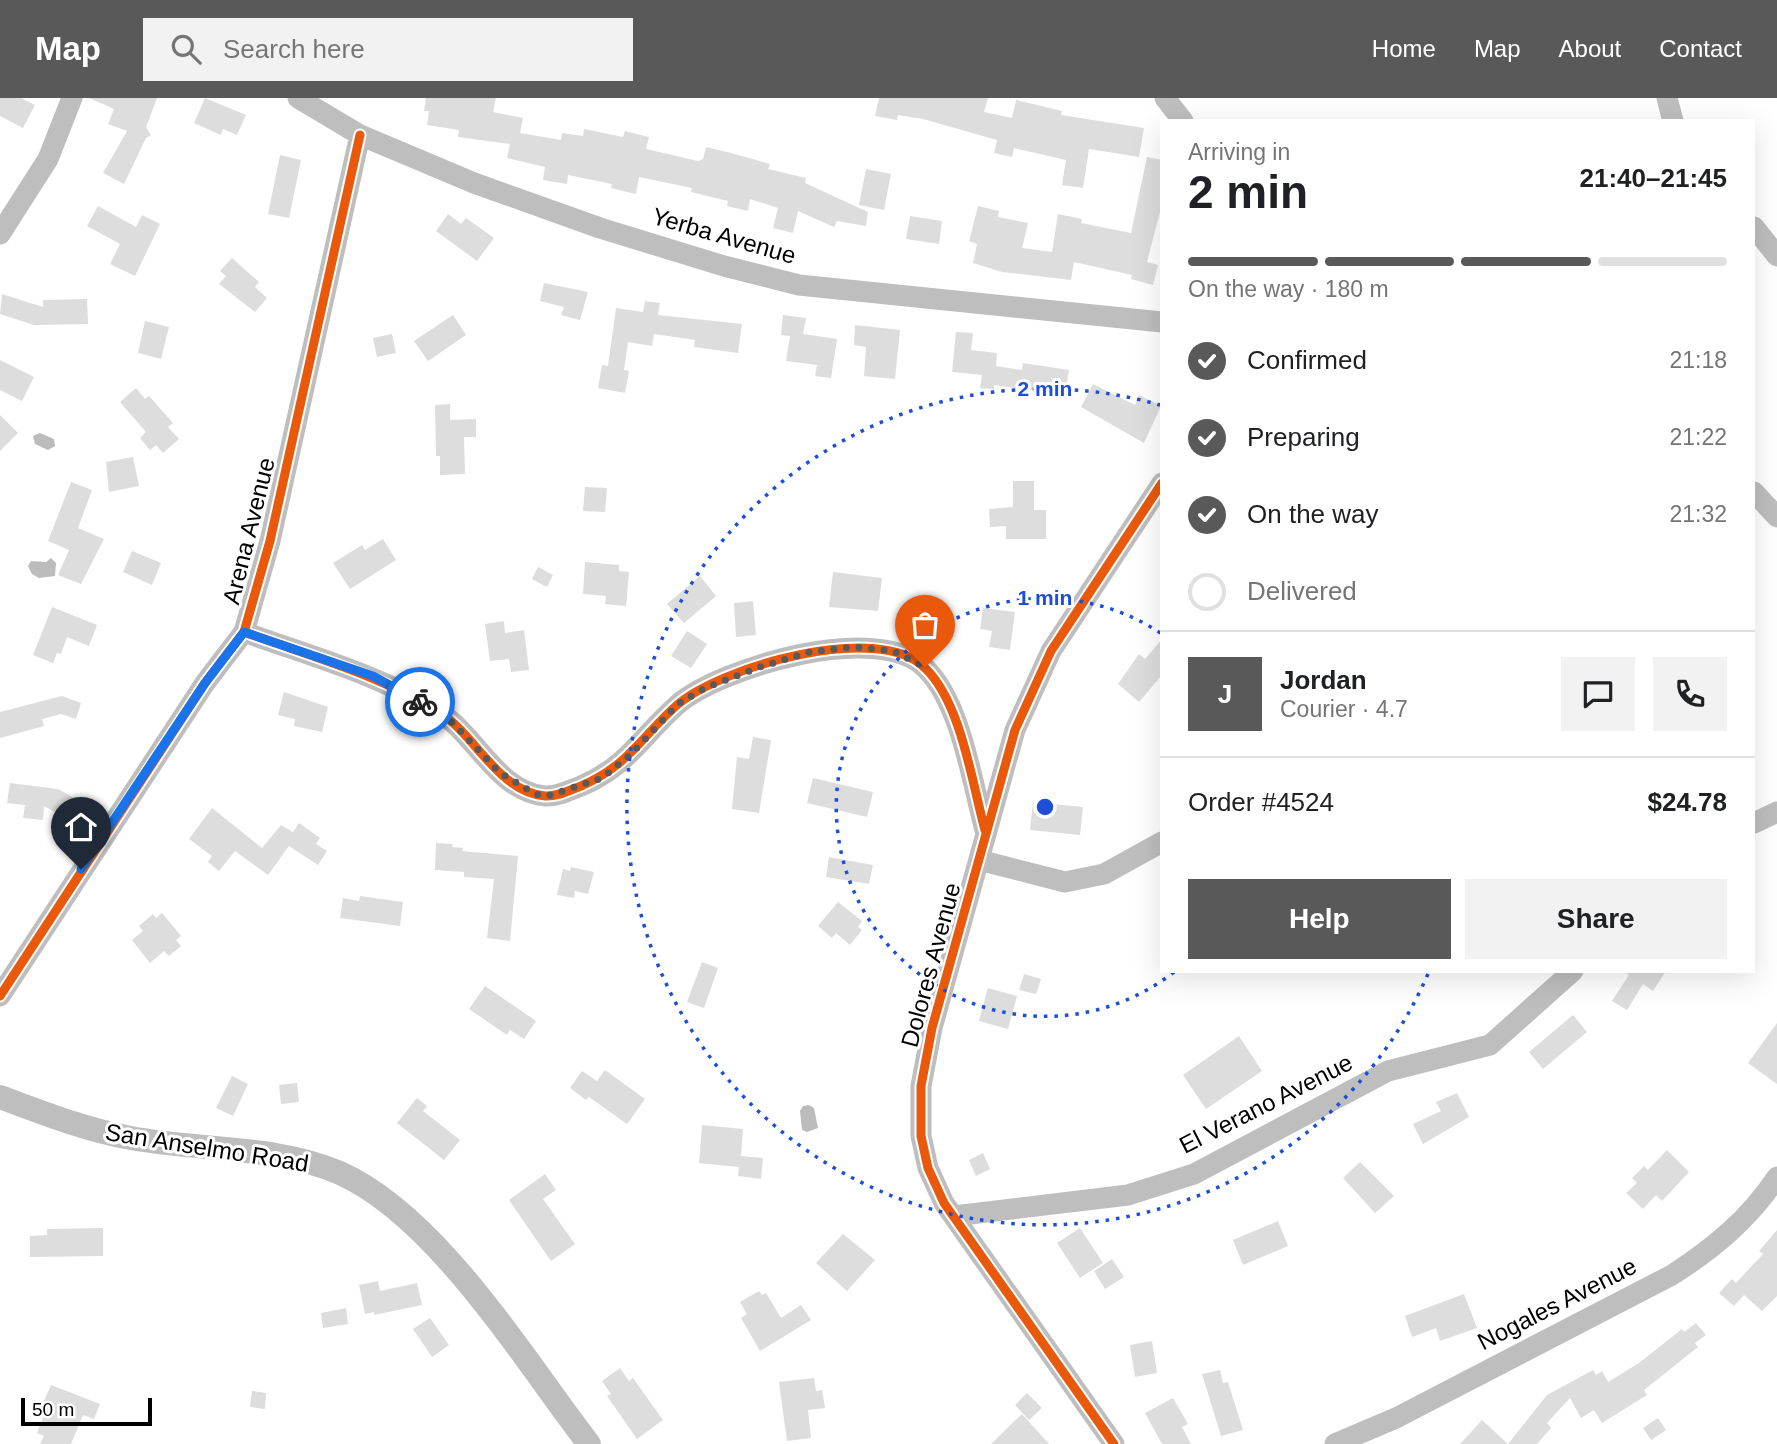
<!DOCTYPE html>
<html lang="en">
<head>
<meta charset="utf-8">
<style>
	body { margin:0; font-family:Helvetica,sans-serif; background:#f2f2f2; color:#202124; height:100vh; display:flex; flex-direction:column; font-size:26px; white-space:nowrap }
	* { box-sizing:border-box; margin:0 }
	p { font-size:23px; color:#757577 }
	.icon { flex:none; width:38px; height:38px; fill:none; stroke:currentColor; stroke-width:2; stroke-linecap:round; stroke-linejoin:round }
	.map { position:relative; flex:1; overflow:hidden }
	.details { position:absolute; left:1160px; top:21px; width:595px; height:854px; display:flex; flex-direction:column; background:#fff; border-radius:0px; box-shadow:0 7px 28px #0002 }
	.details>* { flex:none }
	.scale { position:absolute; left:21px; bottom:18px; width:131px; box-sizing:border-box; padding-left:7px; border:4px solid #000; border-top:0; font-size:19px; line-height:24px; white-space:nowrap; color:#000; -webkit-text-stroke:5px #fff; paint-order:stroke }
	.pin { position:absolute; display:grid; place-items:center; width:60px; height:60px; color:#fff; margin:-72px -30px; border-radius:50% 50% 50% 0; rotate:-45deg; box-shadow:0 0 7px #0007 }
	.pin .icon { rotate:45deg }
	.courier { position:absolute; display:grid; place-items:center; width:70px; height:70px; margin:-35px; border:5px solid #1a73e8; border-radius:50%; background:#fff; color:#222; box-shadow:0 2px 9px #0007 }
	.summary em { font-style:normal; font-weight:700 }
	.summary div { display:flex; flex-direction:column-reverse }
	.summary { display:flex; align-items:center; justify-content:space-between; height:119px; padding:0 28px }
	h1 { font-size:46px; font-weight:700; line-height:52px }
	.bar { display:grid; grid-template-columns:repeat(4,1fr); gap:10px 7px; align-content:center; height:84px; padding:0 28px }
	.bar i { height:9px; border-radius:5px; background:#e0e0e0 }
	.bar .active { background:#595959 }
	.bar p { grid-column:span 4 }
	.line { display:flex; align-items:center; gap:18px; padding:0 28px; border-top:2px solid #e0e0e0 }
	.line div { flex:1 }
	.round { display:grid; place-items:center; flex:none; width:74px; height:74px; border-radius:0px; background:#f2f2f2 }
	ol { padding:0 28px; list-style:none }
	li { display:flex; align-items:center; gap:21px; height:77px }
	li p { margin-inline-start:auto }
	li .icon { padding:7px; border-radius:50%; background:#595959; color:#fff; stroke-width:4 }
	li:last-child { color:#757577 }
	li i { width:38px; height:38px; border:4px solid #e0e0e0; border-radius:50% }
	.primary-button { display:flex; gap:14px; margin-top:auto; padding:14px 28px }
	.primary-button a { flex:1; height:80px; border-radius:0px; background:#595959; color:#fff; font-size:28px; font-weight:700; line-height:80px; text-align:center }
	.primary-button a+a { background:#f2f2f2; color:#202124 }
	header { display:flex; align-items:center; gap:42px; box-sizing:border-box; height:98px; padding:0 35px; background:#595959; color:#fff }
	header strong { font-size:33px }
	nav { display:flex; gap:38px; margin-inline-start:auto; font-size:24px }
	.search { width:490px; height:63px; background:#f2f2f2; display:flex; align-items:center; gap:18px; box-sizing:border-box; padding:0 24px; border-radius:0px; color:#757577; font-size:26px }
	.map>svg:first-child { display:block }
</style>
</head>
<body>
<header>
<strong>Map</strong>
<div class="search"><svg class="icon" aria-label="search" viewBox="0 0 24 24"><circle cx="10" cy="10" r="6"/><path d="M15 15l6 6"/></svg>Search here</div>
<nav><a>Home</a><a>Map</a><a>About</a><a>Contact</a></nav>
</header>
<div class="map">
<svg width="1777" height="1346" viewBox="0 0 1777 1346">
	<rect width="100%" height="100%" fill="#fff"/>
	<path fill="#bcbcbc" d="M40,335L54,341L55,348L48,352L35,346L33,338Z
		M51,460L56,465L55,478L39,480L32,476L28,468L31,463L46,464Z
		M809,1007L814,1010L818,1030L807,1034L802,1032L800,1013L803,1008Z"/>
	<path fill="#ddd" d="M0,0H21L35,7L23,30L0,18Z
		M89,0H157L146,29L151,37L146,40L124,86L103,75L127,33L108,26L114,11Z
		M205,0L246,17L237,37L223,31L221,37L194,25Z
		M426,0H496L493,14L523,20L520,35L561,42L562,35L583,38L584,31L623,39L625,33L649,39L646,51L698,63L703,61L706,49L731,55L770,66L768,71L806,80L805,85L868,114L866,128L837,123L834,129L798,113L793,135L773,130L778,110L750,101L748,113L727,108L728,103L691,94L692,90L639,79L636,96L611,90L612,86L568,77L567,86L543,82L545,69L507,60L510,46L458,39L459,32L427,27L429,13H424Z
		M879,0H988L984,14L1012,20L1016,2L1062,13L1061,17L1144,30L1139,59L1089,51L1083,90L1062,87L1066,62L1014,50L1012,59L994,55L997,42L923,21L898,17L897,22L875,18Z
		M280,57L301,62L289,120L268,116Z
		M1147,59L1162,62V106L1147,164L1158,167L1153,187L1131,181L1132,177L1074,164L1071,182L1002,174L973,165L977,146L969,143L978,108L999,113L998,119L1028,125L1022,150L1052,154L1058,116L1082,121L1081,125L1131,135Z
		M866,71L891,76L884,112L859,107Z
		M98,108L136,129L142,117L160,126L135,178L110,166L120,146L87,128Z
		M448,116L461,126L466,120L494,140L477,163L436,133Z
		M910,118L942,123L939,146L906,141Z
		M232,160L259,184L255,189L267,200L255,214L219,186L226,178L220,173Z
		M544,185L588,194L580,222L561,217L564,209L540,203Z
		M2,196L43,209V202L87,201L88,226L34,227L0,216Z
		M645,203L660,205L658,217L742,226L738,255L694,249L695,242L654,236L652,248L628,244L624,272L629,273L625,295L598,290L602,267L608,268L616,210L643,214Z
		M453,217L466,237L428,263L414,243Z
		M783,217L806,220L803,236L837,241L831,280L815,278L817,267L786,263L790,238L781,237Z
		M145,223L169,229L161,261L138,255Z
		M855,227L900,232L895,281L864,278L866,249L854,247Z
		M956,234L973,235L971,252L997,255L996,268L1022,272L1023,265L1069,272L1065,297L994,287V291L980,290L982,277L952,274Z
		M392,236L396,255L377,259L373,240Z
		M0,262L34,279L22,303L0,292Z
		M1093,286L1135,307L1139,297L1161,308L1144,345L1081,309Z
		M136,290L145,301L149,298L173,325L168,329L179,341L163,355L156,347L150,352L140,340L146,334L120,304Z
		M450,306V322L476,321V339H464L465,376L440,377V358H436L435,307Z
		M0,317L18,335L0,353Z
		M133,359L139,388L109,394L106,364Z
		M1013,383H1034V412H1046V441H1006V428L990,429L989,411L1013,409Z
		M71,384L92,392L78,430L104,441L81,486L58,477L69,452L48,443Z
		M585,389L607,390L605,414L583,413Z
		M383,441L396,462L350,491L333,465L362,447L365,452Z
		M132,453L161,465L152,487L123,474Z
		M585,464L619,467V473L629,474L626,508L605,506L606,498L583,496Z
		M538,469L553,477L547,489L532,481Z
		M833,474L882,480L878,513L829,509Z
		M700,478L716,498L684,525L667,506Z
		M753,503L756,537L736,539L734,505Z
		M52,509L97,527L89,548L67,539L61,556L57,555L53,565L33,557Z
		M983,510L1015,514L1010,552L989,549L992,533L980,531Z
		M504,523L505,535L524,532L529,572L511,574L509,561L490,563L485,526Z
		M687,533L707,546L691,570L671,558Z
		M1162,541V577L1139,604L1118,586L1139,556L1145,561Z
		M284,594L328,609L322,634L294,628L295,621L278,617Z
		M62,598L81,605L76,621L61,616L42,621L44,628L0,640V614Z
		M753,639L771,642L759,715L732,711L737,659L749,661Z
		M813,680L873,694L867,719L807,705Z
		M10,685L58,691L85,706L74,725L44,708L43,722L23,720L25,707L7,705Z
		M1033,704L1083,709L1080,737L1030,732Z
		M212,710L262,750L281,727L293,734L299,725L320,740L316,746L327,753L318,767L289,748L268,777L235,753L219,773L208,764L212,758L189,741Z
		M436,745L453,746L452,749L463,750L462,753L518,758L510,843L487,840L494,781L464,779V774L435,772Z
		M829,759L873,767L869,786L826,779Z
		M571,769L594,774L588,796L575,793L574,800L557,797L563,771L570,773Z
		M360,798L403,804L400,828L340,820L343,800L359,803Z
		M838,804L862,823L858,829L862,832L850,847L836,835L832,840L818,828Z
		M162,815L181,838L176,842L181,848L169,858L164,853L150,865L132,842L143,833L139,828L153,816L156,820Z
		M702,864L718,870L704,910L687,904Z
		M1623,873H1666L1653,893L1643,886L1627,912L1612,903L1629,877Z
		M1024,876L1041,881L1036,896L1019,892Z
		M485,888L536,923L524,941L510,932L507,937L469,911Z
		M988,890L1017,898L1008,931L979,923Z
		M1573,917L1587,934L1543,971L1529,954Z
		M1777,925V986L1748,965Z
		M1239,938L1262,973L1206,1011L1183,977Z
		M605,972L645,1001L627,1026L589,999L586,1002L570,990L582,973L597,983Z
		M232,978L248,986L233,1018L216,1010Z
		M297,985L299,1004L281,1006L279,987Z
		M1457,995L1469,1019L1423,1046L1413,1026L1441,1013L1436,1004Z
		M417,1000L427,1008L423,1013L460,1042L444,1062L397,1025Z
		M702,1027L743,1031L741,1058L763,1060L761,1081L738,1078L739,1069L699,1065Z
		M1667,1052L1689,1074L1662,1103L1656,1097L1643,1111L1626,1095L1637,1085L1632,1080L1644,1068L1648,1072Z
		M983,1055L990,1071L976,1078L969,1062Z
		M1360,1064L1394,1098L1375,1115L1343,1080Z
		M545,1076L556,1092L543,1101L575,1146L551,1163L509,1102Z
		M1278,1123L1288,1148L1243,1167L1233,1142Z
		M103,1130V1158L30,1159V1138L47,1137V1131Z
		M1080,1130L1103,1165L1080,1180L1057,1145Z
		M1777,1132V1198L1762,1213L1744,1197L1734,1208L1719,1195L1732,1181L1736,1185L1763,1156L1759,1153Z
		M843,1136L875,1162L847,1193L816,1165Z
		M1112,1161L1124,1179L1105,1191L1094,1173Z
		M378,1183L380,1193L417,1185L422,1207L374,1217V1214L365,1216L359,1187Z
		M759,1193L762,1197L766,1195L781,1220L801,1207L811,1222L760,1253L741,1220L747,1216L740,1204Z
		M1464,1196L1477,1230L1440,1243L1436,1230L1412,1239L1405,1218Z
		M346,1210L348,1226L323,1230L321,1215Z
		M430,1220L449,1247L432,1259L413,1231Z
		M1696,1225L1706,1237L1695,1245L1698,1249L1644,1292L1647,1297L1602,1325L1594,1312L1581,1320L1570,1300L1547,1325L1551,1330L1537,1346H1508L1547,1297L1593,1272L1596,1277L1602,1273L1608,1284L1639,1265L1682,1231L1684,1234Z
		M1152,1243L1157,1275L1135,1279L1130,1247Z
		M620,1270L629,1283L633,1280L663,1322L637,1341L607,1298L611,1296L602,1283Z
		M1220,1272L1223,1285L1228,1284L1243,1332L1221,1338L1202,1276Z
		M814,1280L816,1293L822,1292L825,1310L808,1312L811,1340L787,1343L779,1284Z
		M51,1287L100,1306L94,1321L83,1317L71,1346H40L44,1338L37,1335L49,1304L44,1303Z
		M252,1293L266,1295L265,1311L250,1309Z
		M1027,1295L1042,1310L1029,1322L1015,1307Z
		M1173,1300L1188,1326L1182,1329L1191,1346H1162L1145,1315Z
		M1022,1316L1049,1346H991Z
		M1658,1320L1666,1332L1651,1342L1643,1330Z
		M1482,1322L1508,1346H1460Z"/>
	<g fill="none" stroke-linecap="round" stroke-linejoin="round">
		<path stroke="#bebebe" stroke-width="21" d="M298,0L360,37L474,85L600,130L724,168L799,187L1162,224
			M1165,0L1183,23
			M1667,0L1673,23
			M1754,129L1777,158
			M0,136L48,61L72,0
			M1754,394L1777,419
			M244,534C310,558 378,576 439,614C475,636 498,694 545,698C557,699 570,692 581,688C628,668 641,639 677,607C721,569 878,523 925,570C961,604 972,685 985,732
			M1754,725L1777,714
			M979,762L1065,784L1104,776L1162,744
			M0,898L205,585L244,534L270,443L360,37
			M954,1118L1128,1097L1194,1076L1388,973L1490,947L1573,873
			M1114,1346L944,1105L928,1070L921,1038V988L932,930L1015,632L1051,553L1162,385
			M1335,1346L1396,1320L1672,1177C1714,1150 1749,1121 1777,1079"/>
		<path stroke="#bebebe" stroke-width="24" d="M0,999C43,1015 86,1032 131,1040C201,1053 274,1047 340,1075C438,1119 524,1262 589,1346"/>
		<g stroke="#fff" stroke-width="13">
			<path id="cycleway" d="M244,534C310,558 378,576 439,614C475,636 498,694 545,698C557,699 570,692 581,688C628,668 641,639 677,607C721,569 878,523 925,570C961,604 972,685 985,732
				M0,898L205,585L244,534L270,443L360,37
				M1114,1346L944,1105L928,1070L921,1038V988L932,930L1015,632L1051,553L1162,385"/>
		</g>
		<use href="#cycleway" stroke="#e8590c" stroke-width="9"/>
	</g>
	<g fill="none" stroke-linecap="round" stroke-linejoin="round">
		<path stroke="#595959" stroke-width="7" stroke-dasharray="0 12.6" d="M420,604L453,625L499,674L535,696L548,698L602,680L630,657L678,606L705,590L760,569L810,554L853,549L893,553L925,569"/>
		<path stroke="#1a73e8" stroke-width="9" d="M81,771L205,585L244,534L373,578L420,604"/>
	</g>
	<g fill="none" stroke="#1d4ed8" stroke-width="3.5" stroke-dasharray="3.5 7">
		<path d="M1174 874A209 209 0 1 1 1162 536"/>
		<path d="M1428 876A418 418 0 1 1 1160 307"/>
	</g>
	<g text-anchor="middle" stroke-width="6" stroke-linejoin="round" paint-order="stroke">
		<g font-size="24" fill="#000" stroke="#fff">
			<text transform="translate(724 138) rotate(16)" y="8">Yerba Avenue</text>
			<text transform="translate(249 433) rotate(-76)" y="8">Arena Avenue</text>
			<text transform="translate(931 867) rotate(-75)" y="8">Dolores Avenue</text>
			<text transform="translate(1266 1006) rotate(-27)" y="8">El Verano Avenue</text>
			<text transform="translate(207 1050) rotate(9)" y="8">San Anselmo Road</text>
			<text transform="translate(1557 1206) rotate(-27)" y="8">Nogales Avenue</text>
		</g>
	</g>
	<circle cx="1045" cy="709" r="10" fill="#1d4ed8" stroke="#fff" stroke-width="3.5"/>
	<g font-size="21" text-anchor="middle" font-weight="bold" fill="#1d4ed8" stroke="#fff" stroke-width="6" stroke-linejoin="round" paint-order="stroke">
		<text x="1045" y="298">2 min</text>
		<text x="1045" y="507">1 min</text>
	</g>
</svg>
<div class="scale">50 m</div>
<div class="pin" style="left:925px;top:569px;background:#ea580c"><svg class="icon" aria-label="bag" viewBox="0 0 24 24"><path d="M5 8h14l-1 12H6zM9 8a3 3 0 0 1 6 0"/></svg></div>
<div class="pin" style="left:81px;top:771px;background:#1f2937"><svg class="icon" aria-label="home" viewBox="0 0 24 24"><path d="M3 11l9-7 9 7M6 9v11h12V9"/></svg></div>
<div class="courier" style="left:420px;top:604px"><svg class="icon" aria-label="bike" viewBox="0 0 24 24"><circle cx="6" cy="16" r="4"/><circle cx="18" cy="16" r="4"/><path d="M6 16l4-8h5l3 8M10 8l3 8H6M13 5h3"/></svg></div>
<section class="details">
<div class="summary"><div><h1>2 min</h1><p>Arriving in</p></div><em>21:40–21:45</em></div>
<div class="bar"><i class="active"></i><i class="active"></i><i class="active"></i><i></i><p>On the way · 180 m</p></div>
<ol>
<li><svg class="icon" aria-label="check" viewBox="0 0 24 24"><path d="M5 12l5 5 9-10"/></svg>Confirmed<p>21:18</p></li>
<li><svg class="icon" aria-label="check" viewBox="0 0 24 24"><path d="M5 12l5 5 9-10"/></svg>Preparing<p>21:22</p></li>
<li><svg class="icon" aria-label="check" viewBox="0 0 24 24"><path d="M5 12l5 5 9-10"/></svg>On the way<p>21:32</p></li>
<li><i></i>Delivered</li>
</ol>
<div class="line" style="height:126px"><b class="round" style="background:#595959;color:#fff">J</b><div><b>Jordan</b><p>Courier · 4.7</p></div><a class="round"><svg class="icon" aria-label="chat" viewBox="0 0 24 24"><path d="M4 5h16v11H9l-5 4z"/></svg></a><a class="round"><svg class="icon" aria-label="phone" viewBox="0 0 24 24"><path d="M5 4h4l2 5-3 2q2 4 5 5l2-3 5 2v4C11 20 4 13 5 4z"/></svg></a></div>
<div class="line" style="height:91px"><div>Order #4524</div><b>$24.78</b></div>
<div class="primary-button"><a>Help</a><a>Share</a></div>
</section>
</div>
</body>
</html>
